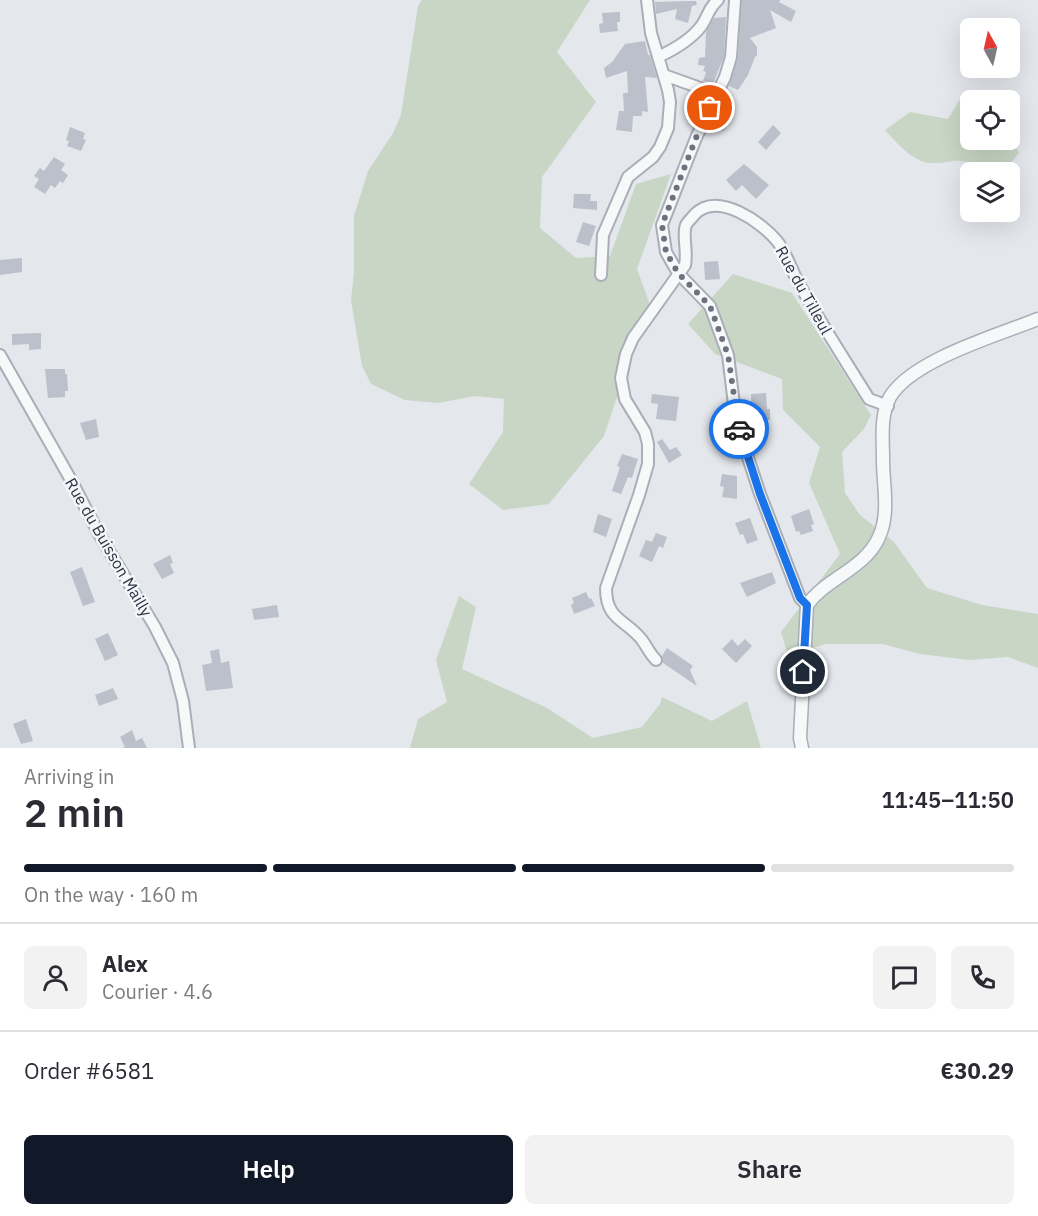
<!DOCTYPE html>
<html lang="en">
<head>
<meta charset="utf-8">
<style>
	body { margin:0; font-family:"IBM Plex Sans",sans-serif; background:#f2f2f3; color:#2b2b33; height:100vh; display:flex; flex-direction:column; font-size:22px; white-space:nowrap }
	* { box-sizing:border-box; margin:0 }
	p { font-size:20px; color:#7c7c81 }
	.icon { flex:none; width:33px; height:33px; fill:none; stroke:currentColor; stroke-width:2; stroke-linecap:round; stroke-linejoin:round }
	.map { position:relative; height:748px; overflow:hidden }
	.details { display:flex; flex-direction:column; background:#fff; flex:1 }
	.details>* { flex:none }
	.needle { width:39px; rotate:352deg }
	.buttons { position:absolute; left:960px; top:18px; display:grid; gap:12px }
	.buttons a { display:grid; place-items:center; width:60px; height:60px; border-radius:9px; background:#fff; box-shadow:0 6px 24px #0002; font-size:30px }
	.pin { position:absolute; display:grid; place-items:center; width:51px; height:51px; color:#fff; margin:-26px; border:3px solid #fff; border-radius:50%; box-shadow:0 2px 6px #0007 }
	.courier { position:absolute; display:grid; place-items:center; width:60px; height:60px; margin:-30px; border:4px solid #1a73e8; border-radius:50%; background:#fff; color:#222; box-shadow:0 2px 8px #0007 }
	.head em { font-style:normal; font-weight:600 }
	.head div { display:flex; flex-direction:column-reverse }
	.head { display:flex; align-items:center; justify-content:space-between; height:102px; padding:0 24px }
	h1 { font-size:39px; font-weight:600; line-height:45px }
	.bar { display:grid; grid-template-columns:repeat(4,1fr); gap:9px 6px; align-content:center; height:72px; padding:0 24px }
	.bar i { height:8px; border-radius:4px; background:#e1e1e2 }
	.bar .active { background:#111827 }
	.bar p { grid-column:span 4 }
	.line { display:flex; align-items:center; gap:15px; padding:0 24px; border-top:2px solid #e1e1e2 }
	.line div { flex:1 }
	.round { display:grid; place-items:center; flex:none; width:63px; height:63px; border-radius:9px; background:#f2f2f3 }
	.primary-button { display:flex; gap:12px; margin-top:auto; padding:12px 24px }
	.primary-button a { flex:1; height:69px; border-radius:9px; background:#111827; color:#fff; font-size:24px; font-weight:600; line-height:69px; text-align:center }
	.primary-button a+a { background:#f2f2f3; color:#2b2b33 }
	.map>svg:first-child { display:block }
</style>
</head>
<body>
<div class="map">
<svg width="1038" height="748" viewBox="0 0 1038 748">
	<rect width="100%" height="100%" fill="#e4e7ec"/>
	<path fill="#c9d6c5" d="M422,0H590L557,52L596,102L542,177L540,228L576,258L610,256L636,184L671,174L637,269L649,302L604,436L549,504L503,510L469,484L503,432L504,399L475,396L439,403L405,400L371,384L362,366L351,300L354,272V216L368,171L393,133L401,115L418,6Z
		M965,91L979,100H970V140H1010V136L1019,153L1003,172H970V196L961,191L974,164C953,157 950,164 931,163C914,163 896,142 885,130L910,112L948,119Z
		M733,274L792,293L871,415L864,429L842,452L845,493L860,515L894,542L927,588L982,605L1038,614V668L1008,657L969,660L920,654L883,644H826L788,655L781,632L840,554L809,483L820,447L783,410L782,379L715,354L688,324Z
		M459,596L476,607L462,669L547,708L593,738L642,727L660,704L662,697L712,721L747,701L761,748H410L418,719L447,702L436,660Z"/>
	<path fill="#bbc0ca" d="M742,0H780L779,2L796,11L791,22L770,10L776,28L750,38L757,47V55L755,57L748,75L738,90L729,86L738,58Z
		M687,1H696L697,5L692,6L688,23L675,19L677,9L656,14L655,2Z
		M620,12V22H617L618,31L600,33L599,24L603,23L602,13Z
		M726,17L724,56L713,84L710,83L703,81L706,72L703,71L705,66L698,65L699,58L705,57L706,32L714,18Z
		M645,41L648,55H650L657,78L645,77L648,112L642,111V116H633L632,132L616,130L619,111H624L623,93H628L627,71L606,78L604,68L612,62L625,44Z
		M723,111L732,117L723,131L713,124Z
		M773,125L781,133L766,150L758,142Z
		M70,127L85,133L83,139L86,140L81,151L67,146L69,141L66,140Z
		M54,157L65,164L61,170L68,175L63,183L60,181L55,188L51,185L45,194L34,187L39,179L34,176L40,168L44,171Z
		M744,164L769,185L756,199L742,185L736,191L726,180Z
		M574,194H591L590,201H597V210L573,208Z
		M583,222L596,226L589,246L576,242Z
		M22,258V272L0,275V260Z
		M718,261L720,279L705,280L704,262Z
		M41,333V349L29,350V344L12,345V334Z
		M45,369H65V374H67L68,391H65V397L48,398Z
		M766,393L767,409H770V420L752,421L751,394Z
		M652,394L679,397L676,421L656,419L658,404L651,403Z
		M96,419L99,437L86,440L80,423Z
		M662,439L670,450L676,447L682,455L669,463L657,442Z
		M622,454L638,459L632,478L628,477L621,494L612,491L620,467L617,466Z
		M722,474L737,476V499L722,497L724,487L720,486Z
		M809,509L814,524L811,525L813,531L801,535L799,531L796,532L791,516Z
		M598,514L612,519L606,537L593,532Z
		M750,518L758,540L747,544L743,534L740,535L735,523Z
		M656,533L667,537L663,548L659,546L652,562L639,556L646,540L652,542Z
		M170,555L173,563L170,564L174,573L162,579L153,564Z
		M82,567L95,602L83,606L70,572Z
		M772,572L776,583L747,597L740,583Z
		M586,592L589,599L591,598L595,606L574,614L571,605L574,603L572,598Z
		M277,605L279,617L254,620L252,609Z
		M108,633L118,655L105,661L95,639Z
		M732,639L738,646L745,639L752,646L736,663L722,649Z
		M667,648L693,666L690,670L697,686L663,663L662,656Z
		M219,649L221,663L229,661L233,688L206,691L202,665L212,663L210,651Z
		M113,688L118,699L99,706L95,695Z
		M26,719L33,741L21,744L13,724Z
		M132,730L136,741L142,738L147,748H122L125,747L120,737Z"/>
	<g fill="none" stroke-linecap="round" stroke-linejoin="round">
		<g stroke="#a9aeb7" stroke-width="14">
			<path id="minor" d="M735,0L731,57L725,77L696,138L662,225L666,252L678,273L710,306L728,355L736,421L760,494L800,598L807,605
				M658,57C673,50 692,39 702,25C708,16 709,7 718,0
				M664,75L717,94
				M601,275L603,235L628,177L653,157L660,147L668,128L670,102L668,90L651,33L647,0
				M0,355L71,480L99,534L155,627L173,663L183,701L189,748
				M656,660C650,654 647,647 642,640C626,619 606,621 606,588L639,495L648,464V444L645,432L625,399L621,378L626,354L633,338L685,265C688,252 682,234 686,225C688,221 693,217 695,214C718,191 761,222 777,241C786,252 791,269 798,282C820,322 845,360 869,399L888,406"/>
		</g>
		<g stroke="#a9aeb7" stroke-width="15">
			<path id="tertiary" d="M802,748L800,738L807,605C826,578 865,569 879,537C890,513 883,485 883,460C883,440 880,415 890,397C912,360 998,335 1038,319"/>
		</g>
		<use href="#minor" stroke="#f7f8fa" stroke-width="10"/>
		<use href="#tertiary" stroke="#f7f8fa" stroke-width="12"/>
	</g>
	<g fill="none" stroke-linecap="round" stroke-linejoin="round">
		<path stroke="#6c737f" stroke-width="6" stroke-dasharray="0 10.8" d="M710,108L696,138L662,225L666,252L678,273L710,306L728,355L739,429"/>
		<path stroke="#1a73e8" stroke-width="8" d="M739,429L760,494L800,598L807,605L803,672"/>
	</g>
	<g text-anchor="middle" stroke-width="5" stroke-linejoin="round" paint-order="stroke">
		<g font-size="16" fill="#2b3445" stroke="#f4f6f9">
			<text transform="translate(804 290) rotate(61)" y="6">Rue du Tilleul</text>
			<text transform="translate(109 547) rotate(60)" y="6">Rue du Buisson Mailly</text>
		</g>
	</g>
</svg>
<div class="buttons">
<a><svg class="needle" viewBox="-14 -14 28 28"><path d="M0-13l5 13h-10z" fill="#e53935"/><path d="M0 13l5-13h-10z" fill="#7c7c81"/></svg></a>
<a><svg class="icon" aria-label="locate" viewBox="0 0 24 24"><circle cx="12" cy="12" r="6"/><path d="M12 2v4M12 18v4M2 12h4M18 12h4"/></svg></a>
<a><svg class="icon" aria-label="layers" viewBox="0 0 24 24"><path d="M12 4l9 5-9 5-9-5zM3 14l9 5 9-5"/></svg></a>
</div>
<div class="pin" style="left:710px;top:108px;background:#ea580c"><svg class="icon" aria-label="bag" viewBox="0 0 24 24"><path d="M5 8h14l-1 12H6zM9 8a3 3 0 0 1 6 0"/></svg></div>
<div class="pin" style="left:803px;top:672px;background:#1f2937"><svg class="icon" aria-label="home" viewBox="0 0 24 24"><path d="M3 11l9-7 9 7M6 9v11h12V9"/></svg></div>
<div class="courier" style="left:739px;top:429px"><svg class="icon" aria-label="car" viewBox="0 0 24 24"><path d="M5 17H2v-5l4-1 3-4h7l3 4 3 1v5h-3M9 17h6M6 11h13"/><circle cx="7" cy="17" r="2"/><circle cx="17" cy="17" r="2"/></svg></div>
</div>
<section class="details">
<div class="head"><div><h1>2 min</h1><p>Arriving in</p></div><em>11:45–11:50</em></div>
<div class="bar"><i class="active"></i><i class="active"></i><i class="active"></i><i></i><p>On the way · 160 m</p></div>
<div class="line" style="height:108px"><a class="round"><svg class="icon" aria-label="person" viewBox="0 0 24 24"><circle cx="12" cy="8" r="4"/><path d="M4 21q1-7 8-7t8 7"/></svg></a><div><b>Alex</b><p>Courier · 4.6</p></div><a class="round"><svg class="icon" aria-label="chat" viewBox="0 0 24 24"><path d="M4 5h16v11H9l-5 4z"/></svg></a><a class="round"><svg class="icon" aria-label="phone" viewBox="0 0 24 24"><path d="M5 4h4l2 5-3 2q2 4 5 5l2-3 5 2v4C11 20 4 13 5 4z"/></svg></a></div>
<div class="line" style="height:78px"><div>Order #6581</div><b>€30.29</b></div>
<div class="primary-button"><a>Help</a><a>Share</a></div>
</section>
</body>
</html>
